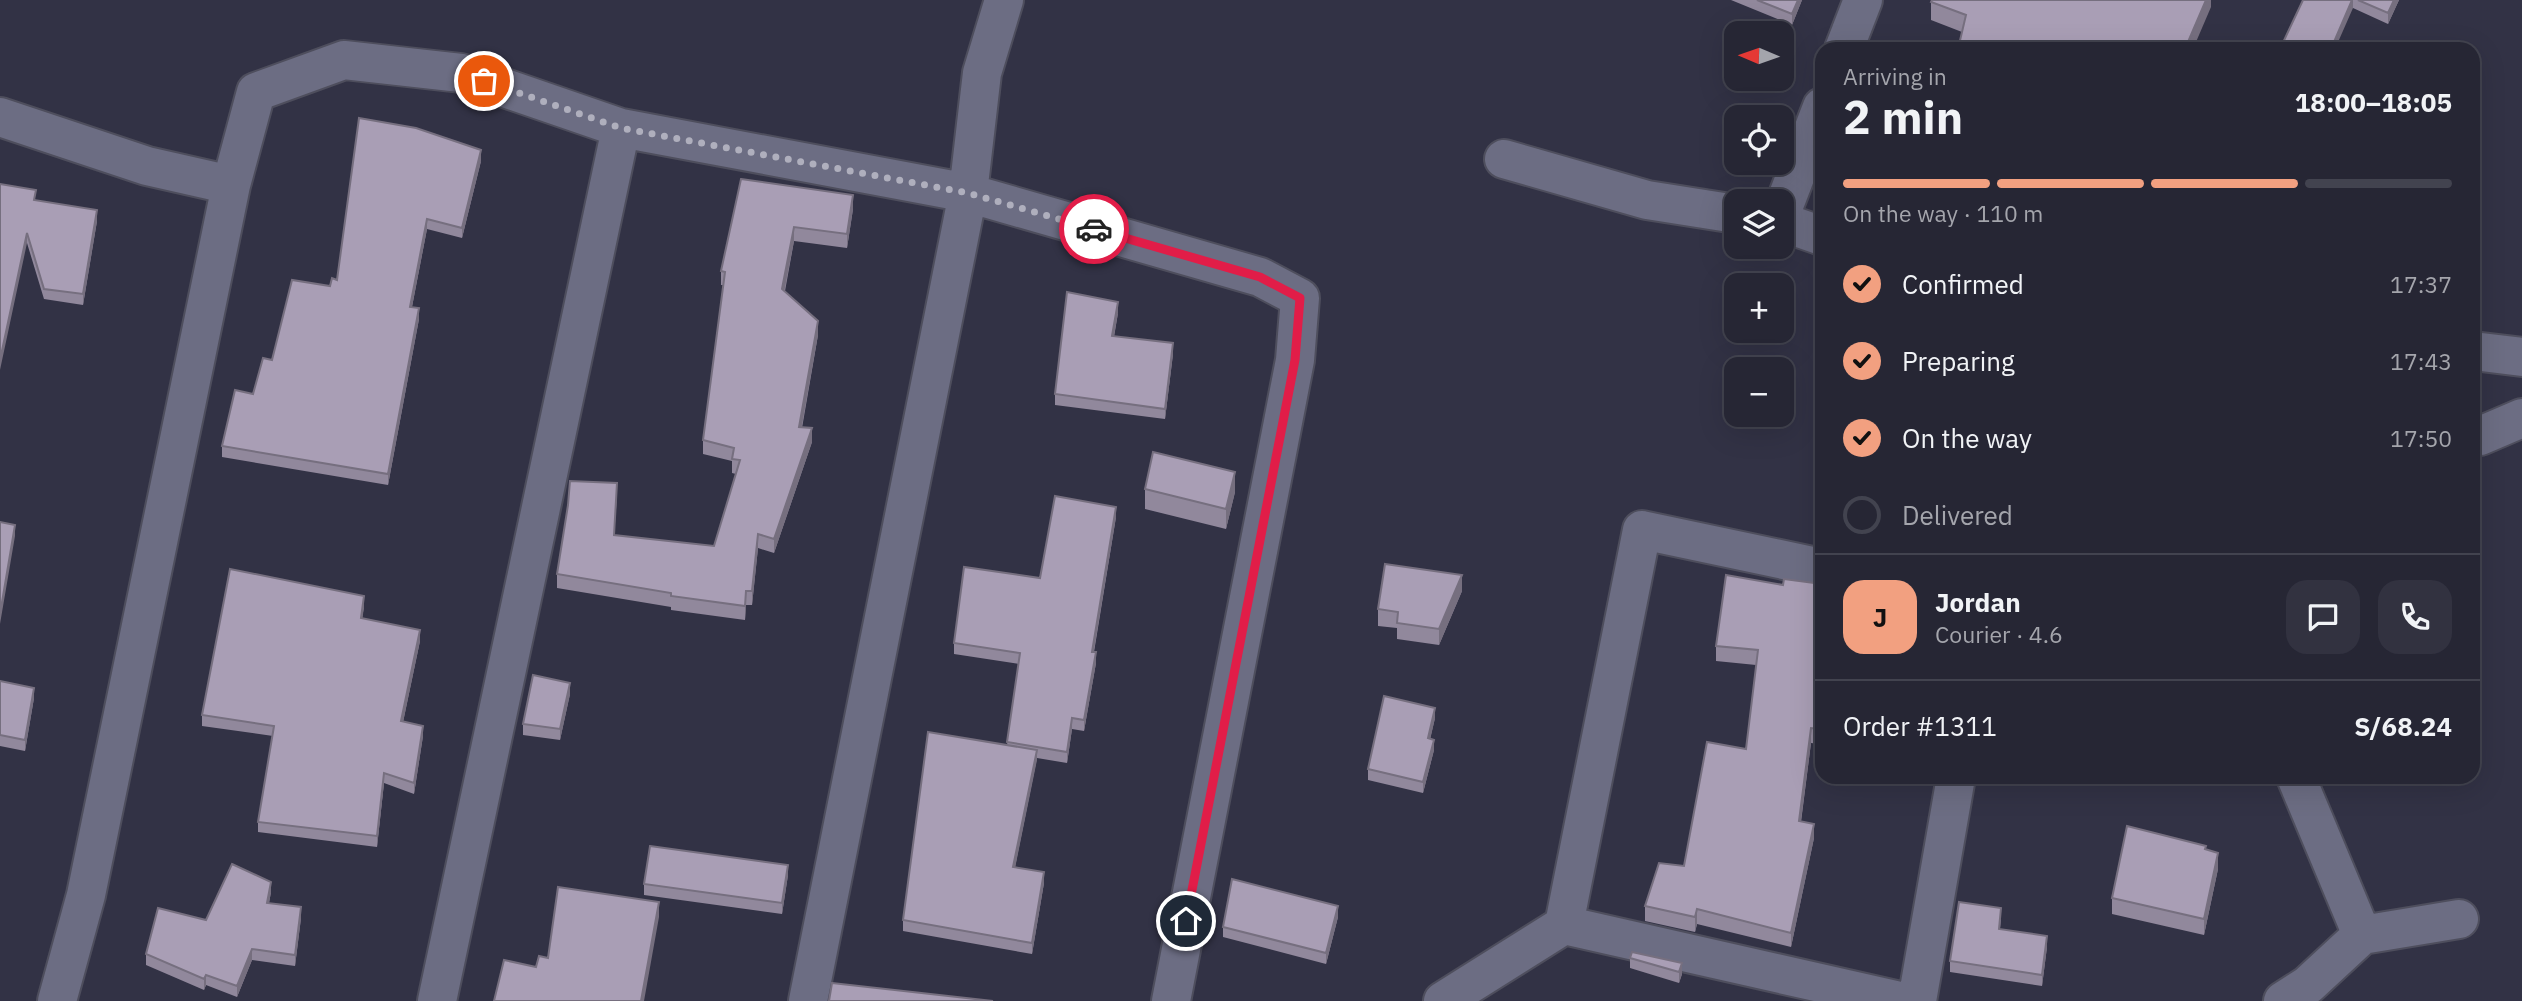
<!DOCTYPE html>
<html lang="en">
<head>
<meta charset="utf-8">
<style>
	body { margin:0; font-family:"IBM Plex Sans",sans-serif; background:#323240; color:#f1f3f6; height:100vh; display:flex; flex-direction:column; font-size:26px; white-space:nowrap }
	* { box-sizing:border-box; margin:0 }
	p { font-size:23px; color:#a4a5ac }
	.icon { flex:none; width:38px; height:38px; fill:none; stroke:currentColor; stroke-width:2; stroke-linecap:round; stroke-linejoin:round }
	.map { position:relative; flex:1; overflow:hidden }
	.sheet { position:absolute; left:1815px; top:42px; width:665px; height:742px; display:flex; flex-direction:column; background:#262634; border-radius:21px; box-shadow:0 7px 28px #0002,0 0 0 2px #42434f }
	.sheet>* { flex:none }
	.needle { width:46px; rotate:272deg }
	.tools { position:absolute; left:1724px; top:21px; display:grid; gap:14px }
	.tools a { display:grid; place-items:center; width:70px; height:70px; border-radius:14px; background:#262634; box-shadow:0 7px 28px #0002,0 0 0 2px #42434f; font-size:35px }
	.pin { position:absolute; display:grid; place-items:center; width:60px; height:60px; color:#fff; margin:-30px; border:4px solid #fff; border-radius:50%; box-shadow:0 2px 7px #0007 }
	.courier { position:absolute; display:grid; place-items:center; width:70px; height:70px; margin:-35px; border:5px solid #e11d48; border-radius:50%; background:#fff; color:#222; box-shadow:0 2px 9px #0007 }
	.headline em { font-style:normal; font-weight:700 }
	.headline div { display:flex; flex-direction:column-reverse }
	.headline { display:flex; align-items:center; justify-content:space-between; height:119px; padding:0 28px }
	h1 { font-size:46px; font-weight:700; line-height:52px }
	.bar { display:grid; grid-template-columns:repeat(4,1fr); gap:10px 7px; align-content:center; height:84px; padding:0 28px }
	.bar i { height:9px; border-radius:5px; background:#42434f }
	.bar .selected { background:#f2a080 }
	.bar p { grid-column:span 4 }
	.line { display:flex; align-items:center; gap:18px; padding:0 28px; border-top:2px solid #42434f }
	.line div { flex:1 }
	.round { display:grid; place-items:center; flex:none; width:74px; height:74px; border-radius:21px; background:#323240 }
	ol { padding:0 28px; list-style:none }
	li { display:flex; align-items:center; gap:21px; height:77px }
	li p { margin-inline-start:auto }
	li .icon { padding:7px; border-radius:50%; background:#f2a080; color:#111; stroke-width:4 }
	li:last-child { color:#a4a5ac }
	li i { width:38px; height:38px; border:4px solid #42434f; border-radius:50% }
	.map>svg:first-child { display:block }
</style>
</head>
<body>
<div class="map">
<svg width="2522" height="1001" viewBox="0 0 2522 1001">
	<rect width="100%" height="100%" fill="#323245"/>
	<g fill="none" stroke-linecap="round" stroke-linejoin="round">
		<g stroke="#4e4e5d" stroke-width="42">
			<path id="minor" d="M1844,49L1863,0
				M0,117L147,166L231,185
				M1504,159L1647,200L1736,214
				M1782,211L1822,107
				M1782,222L1822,236
				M2473,351L2522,357
				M2473,436H2480L2522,418
				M2296,777L2362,935
				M1564,925L1900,1001
				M57,1001L86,895L231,185L256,92L344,60L461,73L621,128L968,193L1260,277L1300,298L1295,360L1171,1001
				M437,1001L621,128
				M808,1001L968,193L982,73L1004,0
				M1443,1001L1564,925L1642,530L1822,568
				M1917,1001L1956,777
				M2283,1001L2308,985L2362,935L2459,919"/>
		</g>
		<use href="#minor" stroke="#6c6d83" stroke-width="38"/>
	</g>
	<path fill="#91889c" d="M1731,0H1802L1792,25Z
		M2211,0V7L1962,32L1931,20V2Z
		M2303,0H2399L2388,24L2353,8Z
		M481,161L462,238L427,229L412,307L419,319L388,485L222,457V446L272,360L337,280Z
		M741,179L853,209L847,248L794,241L785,291L818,335L802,428L812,442L774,553L758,548L752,605H746L745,620L671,610V607L557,588V574L617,497L614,535L714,546L736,474L732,473V461L703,454V440L723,285H721V271Z
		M0,184L36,200L97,221L83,305L44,299L27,243Z
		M1118,313L1114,337L1173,354L1165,419L1055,405V394Z
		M1145,489L1235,492L1226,529L1145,509Z
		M1116,517L1094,652L1096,663L1084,731L1072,729L1067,763L1037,758L1015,867L1044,883L1032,954L903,931V920L1007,745L1019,664L954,654V643Z
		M1822,584L1819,744L1811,743L1801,822L1814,838L1791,947L1697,924L1695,932L1645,921V906L1684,866L1746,749L1756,665L1716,661V646L1783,585Z
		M1462,591L1439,645L1397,639V628L1378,626V609Z
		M364,607L362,618L420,641L403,722L423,736L414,794L384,783L377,847L258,832V822L273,736L202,726V715Z
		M0,681L34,698L25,751L0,746Z
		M570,694L560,740L523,735V724Z
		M1435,718L1430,739L1434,750L1423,793L1368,780V769Z
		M2206,849L2218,869L2204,935L2112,914V898Z
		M788,875L782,914L644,895V884Z
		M271,892L269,903L301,918L295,966L252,960L237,997L206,985L204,990L146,965V954L206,920Z
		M1338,917L1326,964L1223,937V927Z
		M2001,919L2000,929L2047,947L2042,986L1950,972V961Z
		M1630,958L1682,963V974L1679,983L1630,968Z"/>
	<path fill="#766f7f" d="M1798,0H1802L1792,25V14Z
		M2206,0H2211V7L2193,49H2185Z
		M2352,0H2353V8L2335,49H2331Z
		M2394,0H2399L2388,24V13Z
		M481,150V161L462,238V228Z
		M853,195V209L847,248V234Z
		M97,210V221L83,305V294Z
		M427,219V229L410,317V307Z
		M794,227V241L782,303V289Z
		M27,233V243L0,370V360Z
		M1118,302V313L1112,347V336Z
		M419,308V319L388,485V474Z
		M818,321V335L799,442V427Z
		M1173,343V354L1165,419V409Z
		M812,428V442L774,553V539Z
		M1235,472V492L1226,529V509Z
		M1116,507V517L1092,662V652Z
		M15,525V536L0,624V614Z
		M758,534V548L752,605V591Z
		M1462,575V591L1439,645V629Z
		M746,591V605L745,620V606Z
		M364,596V607L361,629V618Z
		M420,630V641L401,732V721Z
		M1096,652V663L1084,731V720Z
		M570,683V694L560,740V729Z
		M34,688V698L25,751V740Z
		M1435,708V718L1428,749V738Z
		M1822,710V725L1819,744V729Z
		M1072,718V729L1067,763V752Z
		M423,726V736L414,794V783Z
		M1811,728V743L1799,836V821Z
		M1434,740V750L1423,793V782Z
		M1037,750V760L1013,878V867Z
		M384,773V783L377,847V836Z
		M1814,824V838L1791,947V933Z
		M2218,853V869L2204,935V919Z
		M788,865V875L782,914V903Z
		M1044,872V883L1032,954V943Z
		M271,882V892L267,914V903Z
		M659,902V917L644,1001H641Z
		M1338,906V917L1326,964V953Z
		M301,907V918L295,966V955Z
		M1697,909V924L1695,932V917Z
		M2047,936V947L2042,986V975Z
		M252,949V960L237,997V986Z
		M1682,963V974L1679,983V972Z
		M206,975V985L204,990V979Z"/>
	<path fill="#a99eb5" stroke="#766f7f" stroke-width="2" d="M1757,0H1798L1792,14Z
		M1932,0H2206L2185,49H1958L1966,15L1931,2Z
		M2303,0H2352L2331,49H2280Z
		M2358,0H2394L2388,13Z
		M359,118L416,128L481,150L462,228L427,219L410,307L419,308L388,474L222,446L235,390L253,394L263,358L272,360L292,280L330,286L332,278L337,280Z
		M741,179L853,195L847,234L794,227L782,289L818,321L799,427L812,428L774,539L758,534L752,591H746L745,606L671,596V593L557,574L568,505L570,481L617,483L614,535L714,546L740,460L732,459L734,448L703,440L725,272L721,271Z
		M0,184L36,190L34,200L97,210L83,294L44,289L27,233L0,360Z
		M1067,292L1118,302L1112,336L1173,343L1165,409L1055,394Z
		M1153,452L1235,472L1226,509L1145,489Z
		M1055,496L1116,507L1092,652H1096L1084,720L1072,718L1067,752L1007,742L1020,653L954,643L964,567L1040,578Z
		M0,522L15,525L0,614Z
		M1385,564L1462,575L1439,629L1397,623L1398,612L1378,609Z
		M230,569L364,596L361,618L420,630L401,721L423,726L414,783L384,773L377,836L258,822L274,726L202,715Z
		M1726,575L1783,585L1784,579L1822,584V710L1819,729L1811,728L1799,821L1814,824L1791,933L1697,909L1695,917L1645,906L1659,863L1684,866L1707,742L1746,749L1758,650L1716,646Z
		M533,675L570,683L560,729L523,724Z
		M0,681L34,688L25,740L0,735Z
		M1384,696L1435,708L1428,738L1434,740L1423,782L1368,769Z
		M928,732L1037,750L1013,867L1044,872L1032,943L903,920Z
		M2127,826L2206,846L2205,849L2218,853L2204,919L2112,898Z
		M650,846L788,865L782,903L644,884Z
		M232,864L271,882L267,903L301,907L295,955L252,949L237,986L206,975L204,979L146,954L158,908L206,920Z
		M1232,879L1338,906L1326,953L1223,927Z
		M558,887L659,902L641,1001H494L504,960L536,967L539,956L548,958Z
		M1959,902L2001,908L1999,929L2047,936L2042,975L1950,961Z
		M1632,952L1682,963L1679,972L1630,958Z
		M832,983L993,1001H829Z"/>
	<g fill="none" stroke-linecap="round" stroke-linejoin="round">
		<path stroke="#afafbd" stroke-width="7" stroke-dasharray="0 12.6" d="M484,81L621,128L968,193L1094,229"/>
		<path stroke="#e11d48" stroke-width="9" d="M1094,229L1260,277L1300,298L1295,360L1186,921"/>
	</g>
</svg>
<div class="tools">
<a><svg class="needle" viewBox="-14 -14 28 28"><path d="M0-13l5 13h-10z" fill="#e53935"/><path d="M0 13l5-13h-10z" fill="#a4a5ac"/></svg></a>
<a><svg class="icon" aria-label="locate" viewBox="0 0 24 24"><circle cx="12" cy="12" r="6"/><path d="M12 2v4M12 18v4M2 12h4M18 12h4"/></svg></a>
<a><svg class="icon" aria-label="layers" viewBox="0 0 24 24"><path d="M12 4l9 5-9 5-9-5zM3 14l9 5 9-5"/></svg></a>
<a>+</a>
<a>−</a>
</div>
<div class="pin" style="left:484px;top:81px;background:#ea580c"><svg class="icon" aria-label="bag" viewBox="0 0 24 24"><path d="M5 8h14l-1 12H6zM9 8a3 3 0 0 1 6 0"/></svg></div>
<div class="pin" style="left:1186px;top:921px;background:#1f2937"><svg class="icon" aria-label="home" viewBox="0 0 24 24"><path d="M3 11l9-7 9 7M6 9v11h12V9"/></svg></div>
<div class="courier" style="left:1094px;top:229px"><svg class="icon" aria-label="car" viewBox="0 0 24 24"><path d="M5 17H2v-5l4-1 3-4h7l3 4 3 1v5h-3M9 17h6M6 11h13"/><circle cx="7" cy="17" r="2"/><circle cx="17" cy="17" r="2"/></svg></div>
<section class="sheet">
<div class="headline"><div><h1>2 min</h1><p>Arriving in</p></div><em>18:00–18:05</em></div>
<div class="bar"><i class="selected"></i><i class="selected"></i><i class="selected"></i><i></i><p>On the way · 110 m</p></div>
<ol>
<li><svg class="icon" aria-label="check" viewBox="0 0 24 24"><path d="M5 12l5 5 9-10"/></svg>Confirmed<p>17:37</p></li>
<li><svg class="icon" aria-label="check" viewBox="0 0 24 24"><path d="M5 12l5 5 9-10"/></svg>Preparing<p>17:43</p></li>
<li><svg class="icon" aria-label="check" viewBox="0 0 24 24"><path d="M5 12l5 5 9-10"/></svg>On the way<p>17:50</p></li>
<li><i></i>Delivered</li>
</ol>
<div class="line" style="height:126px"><b class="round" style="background:#f2a080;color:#111">J</b><div><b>Jordan</b><p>Courier · 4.6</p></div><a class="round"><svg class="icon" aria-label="chat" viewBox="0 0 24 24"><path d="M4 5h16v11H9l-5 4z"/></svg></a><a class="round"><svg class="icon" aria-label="phone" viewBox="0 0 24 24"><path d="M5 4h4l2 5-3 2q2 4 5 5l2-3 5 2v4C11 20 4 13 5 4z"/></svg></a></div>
<div class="line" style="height:91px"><div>Order #1311</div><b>S/68.24</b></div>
</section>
</div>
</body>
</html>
